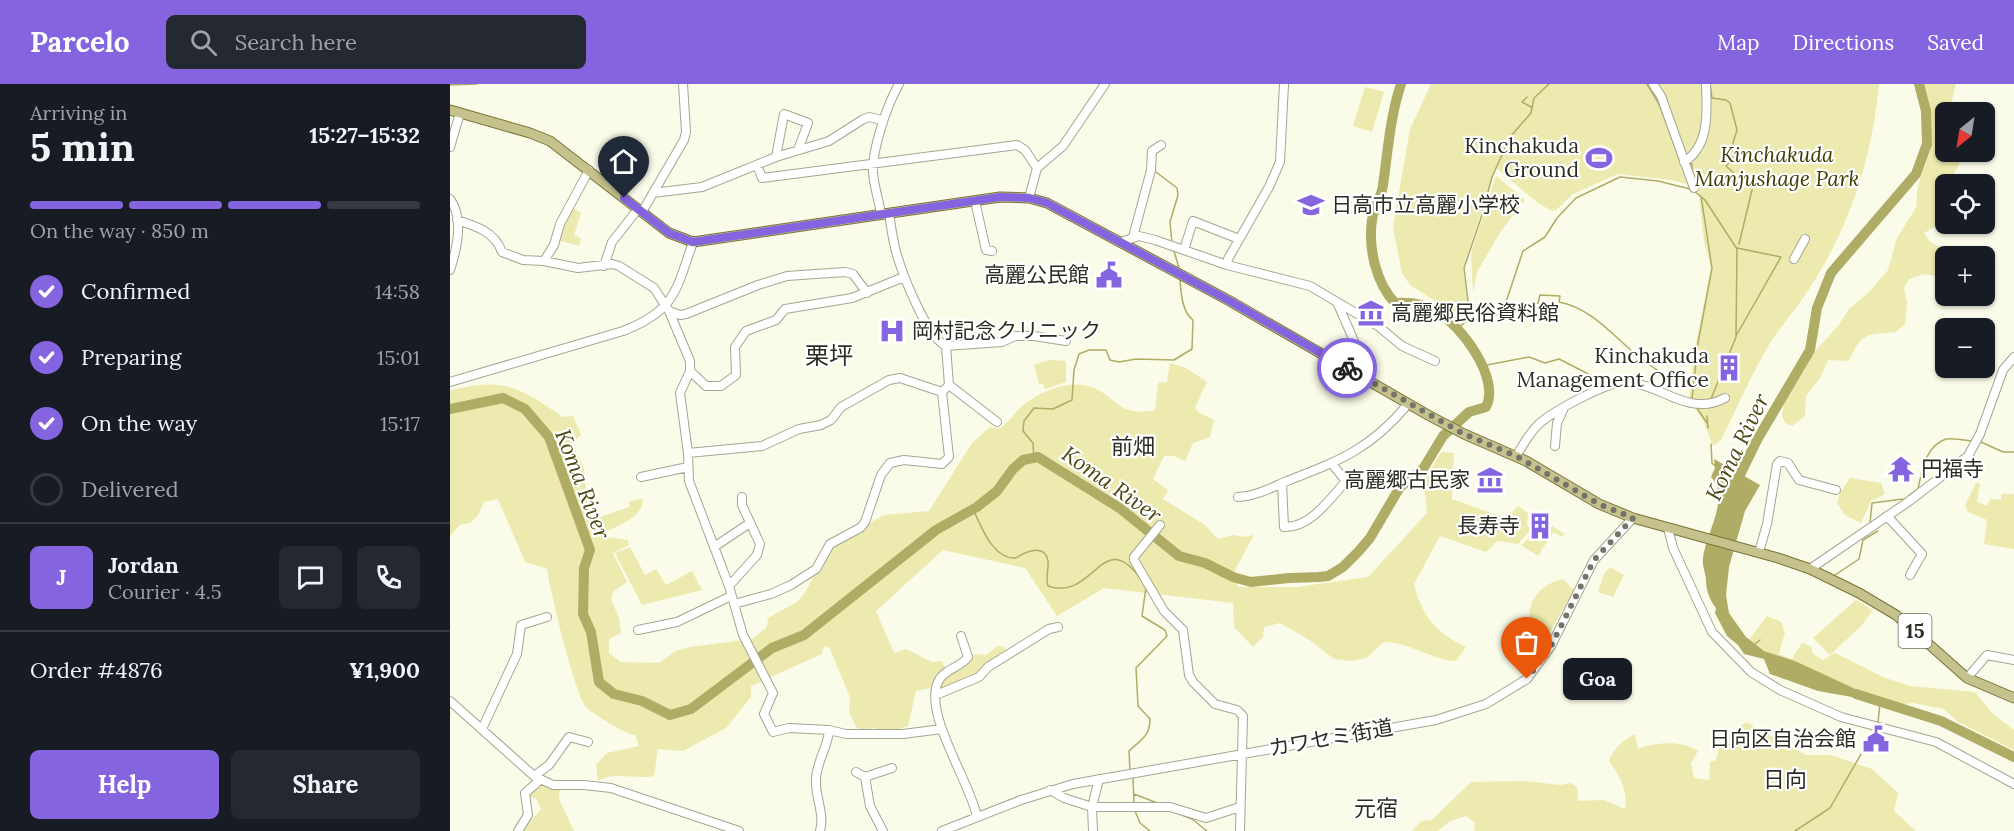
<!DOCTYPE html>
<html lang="en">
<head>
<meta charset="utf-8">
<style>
	body { margin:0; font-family:Lora,"Noto Sans JP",serif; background:#242831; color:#f1f3f6; height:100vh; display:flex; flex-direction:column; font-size:22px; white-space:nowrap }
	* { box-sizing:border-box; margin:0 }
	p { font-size:20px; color:#9ea1a6 }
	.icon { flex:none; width:33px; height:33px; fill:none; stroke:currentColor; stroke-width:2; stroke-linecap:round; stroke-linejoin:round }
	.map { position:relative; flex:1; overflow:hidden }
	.sheet { display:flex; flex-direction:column; background:#171b24; width:450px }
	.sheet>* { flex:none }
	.needle { width:39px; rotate:210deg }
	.fabs { position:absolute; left:1485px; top:18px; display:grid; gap:12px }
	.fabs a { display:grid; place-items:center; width:60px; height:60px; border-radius:9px; background:#171b24; box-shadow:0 2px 4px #0004; font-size:30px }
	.pin { position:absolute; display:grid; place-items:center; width:51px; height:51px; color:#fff; margin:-62px -26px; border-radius:50% 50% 50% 0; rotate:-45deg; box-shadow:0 0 6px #0007 }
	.pin .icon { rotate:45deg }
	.courier { position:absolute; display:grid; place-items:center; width:60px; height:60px; margin:-30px; border:4px solid #8564df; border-radius:50%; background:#fff; color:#222; box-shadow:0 2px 8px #0007 }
	.bubble { position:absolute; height:42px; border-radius:9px; background:#171b24; box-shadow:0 2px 4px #0004; font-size:20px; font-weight:700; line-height:42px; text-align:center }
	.head em { font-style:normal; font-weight:700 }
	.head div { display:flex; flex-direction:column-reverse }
	.head { display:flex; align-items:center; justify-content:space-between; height:102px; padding:0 30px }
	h1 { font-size:39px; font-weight:700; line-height:45px }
	.bar { display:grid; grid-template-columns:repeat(4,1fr); gap:9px 6px; align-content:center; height:72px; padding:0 30px }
	.bar i { height:8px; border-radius:4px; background:#363941 }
	.bar .on { background:#8564df }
	.bar p { grid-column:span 4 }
	.line { display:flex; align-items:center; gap:15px; padding:0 30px; border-top:2px solid #363941 }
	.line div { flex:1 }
	.round { display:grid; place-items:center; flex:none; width:63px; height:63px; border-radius:9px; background:#242831 }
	ol { padding:0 30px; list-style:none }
	li { display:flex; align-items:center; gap:18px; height:66px }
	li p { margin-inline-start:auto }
	li .icon { padding:6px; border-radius:50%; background:#8564df; color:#fff; stroke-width:4 }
	li:last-child { color:#9ea1a6 }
	li i { width:33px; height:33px; border:3px solid #363941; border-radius:50% }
	.button { display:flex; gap:12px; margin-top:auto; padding:12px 30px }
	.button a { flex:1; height:69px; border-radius:9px; background:#8564df; color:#fff; font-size:24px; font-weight:700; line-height:69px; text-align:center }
	.button a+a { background:#242831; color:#f1f3f6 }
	header { display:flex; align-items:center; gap:36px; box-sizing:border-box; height:84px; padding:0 30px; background:#8564df; color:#fff }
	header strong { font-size:28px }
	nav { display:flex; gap:33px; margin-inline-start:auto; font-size:21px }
	.search { width:420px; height:54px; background:#242831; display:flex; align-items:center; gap:15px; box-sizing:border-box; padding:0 21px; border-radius:9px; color:#9ea1a6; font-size:22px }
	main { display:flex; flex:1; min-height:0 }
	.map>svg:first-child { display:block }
</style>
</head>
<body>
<header>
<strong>Parcelo</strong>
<div class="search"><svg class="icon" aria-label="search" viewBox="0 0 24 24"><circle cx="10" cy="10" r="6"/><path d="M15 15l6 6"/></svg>Search here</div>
<nav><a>Map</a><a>Directions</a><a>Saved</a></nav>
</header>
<main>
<section class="sheet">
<div class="head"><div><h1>5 min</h1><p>Arriving in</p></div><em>15:27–15:32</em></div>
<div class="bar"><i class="on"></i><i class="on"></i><i class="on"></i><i></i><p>On the way · 850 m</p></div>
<ol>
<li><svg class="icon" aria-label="check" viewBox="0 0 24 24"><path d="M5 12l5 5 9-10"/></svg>Confirmed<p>14:58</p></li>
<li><svg class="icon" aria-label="check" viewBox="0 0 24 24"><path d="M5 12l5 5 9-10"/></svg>Preparing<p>15:01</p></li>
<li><svg class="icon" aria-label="check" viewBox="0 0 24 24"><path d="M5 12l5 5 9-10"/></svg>On the way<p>15:17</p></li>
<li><i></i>Delivered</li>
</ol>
<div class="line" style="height:108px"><b class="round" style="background:#8564df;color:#fff">J</b><div><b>Jordan</b><p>Courier · 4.5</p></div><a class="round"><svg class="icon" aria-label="chat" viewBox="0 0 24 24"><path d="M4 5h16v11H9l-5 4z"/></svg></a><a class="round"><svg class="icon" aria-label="phone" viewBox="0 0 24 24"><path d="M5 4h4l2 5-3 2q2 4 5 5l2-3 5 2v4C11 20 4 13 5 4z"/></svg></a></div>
<div class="line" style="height:78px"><div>Order #4876</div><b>¥1,900</b></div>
<div class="button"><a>Help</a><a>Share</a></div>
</section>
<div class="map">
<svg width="1564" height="747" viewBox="0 0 1564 747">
	<rect width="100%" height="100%" fill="#fbfbe9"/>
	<path fill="#eceaae" d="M981,0H1429C1422,73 1401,140 1361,202C1346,226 1325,248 1312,273C1297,300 1285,328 1271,356L1263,362L1253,336L1239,316L1244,269L1261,184L1254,157L1249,111L1241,101L1221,96L1168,90L1123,110L1106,126L1102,127L1088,119L1046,84L1013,184L1017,216L1012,234L960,201L952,189L943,143L960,45Z
		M1472,0H1506L1499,28H1496V68H1513C1510,80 1504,92 1496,100C1493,113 1490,126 1489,140L1474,149L1480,158L1507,172H1496L1495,193L1473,190L1459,195L1454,204L1457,218L1455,240L1446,248C1417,251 1412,247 1399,277L1378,276L1370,294L1356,312L1355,332L1342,342L1335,339L1332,331L1334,318L1355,285L1357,276L1388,242L1399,225L1419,208L1438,186L1447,154L1467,122C1464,103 1475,85 1480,67C1485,46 1478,20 1472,0Z
		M915,3L934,8L922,48L903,42Z
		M1046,92L1075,116L1051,147L1027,188L1023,208L1021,169Z
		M121,123L131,129L124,151L131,154L129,162L108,156L111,142Z
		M599,276L616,277V298L595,305L593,300H589L584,281Z
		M720,279L736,284L757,298L745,323L748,328L764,336L760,353L743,359L735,377L724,372H714L703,395L718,406L713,415L755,441L768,455L784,451L794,453L804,451L785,486L788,503H846L918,493L977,429L974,397L991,368L1004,369L1002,415C1021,421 1039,430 1058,433L1068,422L1078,429L1077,440L1080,446L1068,460L1047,457L1036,468L990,452L964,500C971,531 987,550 1016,563L1006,577C981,576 960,558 934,558L916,574L902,577L884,575L861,557L830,539L814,543L813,553L803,563L784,543L783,519L654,504L607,532L575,484L493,466L426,527L444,569L456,565L482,578L492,577L495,584L482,604L466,607L458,642L437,649L424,644L411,646L406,643L399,628L400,613L379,563L374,562L372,570L301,602V613L276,644L233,667L208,665L204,692C187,696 164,687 148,697L146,681L157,669L189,662L185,651C175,650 145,631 137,624C125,612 100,506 97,485L75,478L48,415L34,418L28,431L20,439L11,440L0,452V307C54,292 70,304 113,333L123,332L131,351L122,359L134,383L136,406L142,409L146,428L151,433L179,423V417L193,415C193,433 170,440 156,448V453L178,456L179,461L163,469L177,498L164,507L161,515L169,534L171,549L159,555V569L171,578L209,579L226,567L240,563L302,555L317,543L318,534L347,518L356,507L380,461L434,431L479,427L522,359L540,343L549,345C561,337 566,325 579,317C596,305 621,296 641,303C667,312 668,334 705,326L708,299L717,298Z
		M1400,394L1431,399L1435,410L1421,417L1411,439L1395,431L1387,419L1390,409Z
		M1526,399L1530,400L1527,418L1537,422L1540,415L1551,416V410H1564V465L1534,460L1537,436L1518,428L1515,421Z
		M1102,442L1115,450L1112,453L1103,448L1088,472L1071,461L1086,448L1095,453Z
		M180,463L195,491L206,485L216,501L242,487L252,506L192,521L165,469Z
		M1160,483L1174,491L1163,513L1148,508L1154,490Z
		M1113,495L1124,506L1100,548L1081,542C1074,518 1091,500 1113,495Z
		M1406,516L1423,526L1412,541L1380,571L1363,554Z
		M1317,532L1331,538L1335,548L1329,570L1342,575L1352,559L1362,563V569L1373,576L1385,569L1433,593L1460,602L1525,608L1541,628L1564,646V666L1508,638L1494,625L1463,619L1447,621L1393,601L1345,577L1314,567L1299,556Z
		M548,562L555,563L557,570L527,591L489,607L495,593L518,580L525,570L536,571Z
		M1296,638L1356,671H1381L1422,685L1448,709L1444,727L1466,747H1024L1025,739L1016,732L1000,737L988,747H962L971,737L982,736L1021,698L1073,697L1110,701L1120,699L1127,703L1128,717L1154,716L1175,725C1178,705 1170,693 1159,677C1165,663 1172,657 1185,650L1188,665C1205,658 1232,656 1248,667L1241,679L1244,694L1259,696L1260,678L1266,676L1270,661Z
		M87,701L110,706L109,715L124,747H71L91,726L86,714H79L76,710Z"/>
	<path fill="#afac66" d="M1264,375L1310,401L1295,427L1279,483L1276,511L1279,529L1296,553L1314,567L1345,577L1416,610L1419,616L1368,607L1320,590L1314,575L1294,570L1288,561L1277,552L1265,529L1266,524C1260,517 1256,506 1256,497C1256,490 1252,482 1253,474C1255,451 1281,413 1261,393L1265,384Z"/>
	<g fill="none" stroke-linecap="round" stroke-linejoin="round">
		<path stroke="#afac66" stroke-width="1.5" d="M1197,0L1209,20L1231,79
			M1260,0L1262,14L1276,16L1280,19L1287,46L1282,62L1283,74L1276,82L1297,101
			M0,1L27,0
			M1077,13L1072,18L1081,23
			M1239,79L1242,80V89L1250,103
			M706,88L727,104L728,111L720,138L722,160
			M1244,107L1255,116L1287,165L1286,253L1261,315
			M1289,160L1302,106
			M724,167L729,184
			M1053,230L1088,219L1090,211L1110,212L1109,218C1149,225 1174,268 1209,287
			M1015,238L1052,230L1073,167L1095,153L1107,134L1126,114L1170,93L1208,97L1240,105
			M1009,244L1015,238L1018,217L1014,184L1031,134L1042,93L1060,53L1081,29L1084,14L1099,0
			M1286,252L1331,173L1287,164
			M1032,282L1079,273L1095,279L1109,275L1154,298
			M1242,315L1248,259L1262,184L1251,112
			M1221,317L1240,323
			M1247,324L1257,339
			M1257,332L1258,344
			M1531,358L1553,368H1564
			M1261,360L1262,379L1265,382
			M584,374L583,359L573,347L574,337L584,324L603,325L622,316L624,286L629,270L639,266H656L660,276L669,278L686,275L724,276L742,265L743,236C732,228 731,209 730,196
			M1458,412L1468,405C1472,387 1475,362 1496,355C1503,354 1514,356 1521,357
			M523,425C531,442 543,476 566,474C575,468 595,459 598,477C599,486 595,493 598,502C644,518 652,442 690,494
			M1420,439L1422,419L1453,415
			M1385,491L1409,475L1413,456L1428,447
			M1304,561L1310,556
			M1428,639L1430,619
			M1423,650L1425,646
			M680,687L679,667C690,656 700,653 700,635L688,622L686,584L717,552L715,546L692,532L696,503
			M683,694L684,719
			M684,710L710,720
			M685,727L690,739L700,747
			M722,727L742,735L757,747
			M1345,747L1380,724L1422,651"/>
		<path stroke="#afac66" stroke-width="10" d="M0,325L53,314L75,325L99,353L140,466L134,484L133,530L141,548L149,598L164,610L192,617L220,631L241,625L322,564L354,551L486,446L527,423L547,407L563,385L573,376L588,373L671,425L729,472L755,479L783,493L801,498L839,494L869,493L878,492L893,483L908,468L920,454L950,403L973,385L993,352L1019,328L1036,323C1051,294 1010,240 986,227C973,219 959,218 945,219C926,199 918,164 922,136C923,124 932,113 933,101C938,66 940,33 951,0
			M1285,401L1307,356L1360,266L1367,224L1381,189L1466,90L1477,60L1476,27L1469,0
			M1406,610L1491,637L1564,673"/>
		<g stroke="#a5a594" stroke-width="10">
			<path id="minor" d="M1203,0L1211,12L1244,104
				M0,63L10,29
				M326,73L334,30L358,39L348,66
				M1234,78C1260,62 1257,27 1256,0
				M307,81L312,94L567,61L575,66L587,84
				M203,109L252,103L326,73L379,57L412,36L419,33L432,36
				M579,114L587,84L613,62L655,0
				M0,115C14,134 7,165 0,186
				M525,117L536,166L542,167
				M192,128L234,56L236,48L233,0
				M431,130C429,117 424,102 423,89C422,65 437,21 449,0
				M7,136C26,142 45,148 52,168L73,176L94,177L128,184L162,180L169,182L204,204L219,227L240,277V287L230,309L238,369L239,397L279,502L293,551L323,609L314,630L323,648L339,644L379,646L396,650H453L492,645
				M683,153L701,86L702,67L711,61
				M671,158L689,152L705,156L777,181L860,202L887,218L917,287V296
				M734,166L743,137L789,155
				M1344,175L1355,155
				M94,177L104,161L110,140L139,86
				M777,181L778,175L819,103L830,78L834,0
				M154,182L162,158L188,125
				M887,218L928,242L952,262L985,277
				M219,227L230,231L236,230L308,201L337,192L395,188L403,190L417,209
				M496,262L552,258L565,252H584L616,257
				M240,287L256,302H271L286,291L285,263L296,247L326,236L335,225L402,214L454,193
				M0,298L173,247C225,227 226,207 243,158
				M499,301L547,338
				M1105,362L1107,339L1113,326
				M238,369L312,362L349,345L371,341L381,336L391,323L439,296L450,294L492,308
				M1066,372C1074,360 1080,347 1091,338C1106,326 1161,295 1179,298C1213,302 1240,333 1275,314
				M191,393L238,383
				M832,399L834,443C860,444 880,415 896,397L882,380
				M788,413C806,412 821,404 837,397C889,377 921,365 958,320
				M1437,432L1472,470L1460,491
				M710,441L684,473V476L714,527L733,546L739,591L743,598L765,620L787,626L793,632L790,747
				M1218,444L1223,464L1262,548L1301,588L1330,606L1391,633L1486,658L1564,700
				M264,463L300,439
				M1309,468L1317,440L1327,380L1330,377L1338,379L1349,396L1386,406
				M1360,485L1458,418L1518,372L1530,350L1553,286L1564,273
				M279,502L307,471L310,460L292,421V413
				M284,520L321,510L341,501L366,485L380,460L410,444L415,438L431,391L440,379L454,376L492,380L499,373L492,308L499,301L496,262C477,253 453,192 447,171C443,158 441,143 439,129
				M188,546L227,538L281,512
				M511,552L518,573C511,583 495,585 489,596C471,627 521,699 527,733
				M1517,594L1537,571L1564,576
				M486,611L529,593L538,583L599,545L608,543
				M0,617L84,692L103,701H134L161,704L289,747
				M32,645L67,570L71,541L97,533
				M406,688L415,693L442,684
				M84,692L99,681L119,653L138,658
				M415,693L420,722L433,747
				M600,706L614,714L642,723H720L756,734L790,723
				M68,747L78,731L75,709L90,696
				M370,747C375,730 365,713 366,696C366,678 378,664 379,646
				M492,747L571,716L623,700L986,636L1036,620L1077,595L1101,562L1144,476L1183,434
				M643,747L642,723L649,695"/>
		</g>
		<g stroke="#777437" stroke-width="11">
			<path id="major" d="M0,26L80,49L100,57L219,149L243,158L550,113L579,114L597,119L778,216L978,331L1014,350L1076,377L1149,420L1183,434L1328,474L1360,485L1409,509L1446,531L1517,594L1564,614"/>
		</g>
		<use href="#minor" stroke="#fff" stroke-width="8"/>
		<use href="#major" stroke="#c5c28d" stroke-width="9"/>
	</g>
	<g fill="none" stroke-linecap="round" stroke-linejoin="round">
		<path stroke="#74746a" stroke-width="6" stroke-dasharray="0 10.8" d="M897,284L1014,350L1066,372L1149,420L1183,434L1144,476L1101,562L1077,595"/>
		<path stroke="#8564df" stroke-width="8" d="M174,114L219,149L243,158L550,113L579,114L597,119L778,216L897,284"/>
	</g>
	<defs>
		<g id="stadium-bare" transform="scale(2.07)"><path d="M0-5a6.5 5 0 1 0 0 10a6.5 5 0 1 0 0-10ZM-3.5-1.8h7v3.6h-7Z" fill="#8564df" stroke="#fff" stroke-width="2.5" paint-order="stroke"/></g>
		<g id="school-bare" transform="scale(2.07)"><path d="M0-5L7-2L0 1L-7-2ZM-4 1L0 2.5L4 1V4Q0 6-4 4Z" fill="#8564df" stroke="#fff" stroke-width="2.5" paint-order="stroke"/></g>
		<g id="civic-bare" transform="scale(2.07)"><path d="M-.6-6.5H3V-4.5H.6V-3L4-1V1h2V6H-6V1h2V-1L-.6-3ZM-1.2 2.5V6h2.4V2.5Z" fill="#8564df" stroke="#fff" stroke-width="2.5" paint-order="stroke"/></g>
		<g id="museum-bare" transform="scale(2.07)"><path d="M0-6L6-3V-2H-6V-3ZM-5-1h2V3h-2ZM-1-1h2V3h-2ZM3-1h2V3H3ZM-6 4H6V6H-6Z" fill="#8564df" stroke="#fff" stroke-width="2.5" paint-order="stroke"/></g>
		<g id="hospital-bare" transform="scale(2.07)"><path d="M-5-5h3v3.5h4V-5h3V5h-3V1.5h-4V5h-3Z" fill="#8564df" stroke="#fff" stroke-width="2.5" paint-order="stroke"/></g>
		<g id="building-bare" transform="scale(2.07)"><path d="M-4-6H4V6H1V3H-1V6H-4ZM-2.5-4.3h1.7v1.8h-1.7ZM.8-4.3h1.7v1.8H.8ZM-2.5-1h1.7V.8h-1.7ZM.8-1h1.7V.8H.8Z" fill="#8564df" stroke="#fff" stroke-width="2.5" paint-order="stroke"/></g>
		<g id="temple-bare" transform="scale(2.07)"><path d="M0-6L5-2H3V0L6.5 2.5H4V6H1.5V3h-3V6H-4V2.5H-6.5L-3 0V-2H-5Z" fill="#8564df" stroke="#fff" stroke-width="2.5" paint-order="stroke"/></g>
	</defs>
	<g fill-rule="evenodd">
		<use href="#stadium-bare" x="1149" y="74"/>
		<use href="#school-bare" x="861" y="121"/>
		<use href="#civic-bare" x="659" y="191"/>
		<use href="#museum-bare" x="921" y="229"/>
		<use href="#hospital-bare" x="442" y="247"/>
		<use href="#building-bare" x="1279" y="284"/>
		<use href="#temple-bare" x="1451" y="385"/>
		<use href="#museum-bare" x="1040" y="396"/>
		<use href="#building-bare" x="1090" y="442"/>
		<use href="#civic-bare" x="1426" y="655"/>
	</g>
	<g text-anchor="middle" stroke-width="4.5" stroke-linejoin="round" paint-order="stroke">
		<rect fill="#fff" stroke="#6b6b66" stroke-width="1.5" x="1448.5" y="530" width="33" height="34" rx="4.5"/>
		<g font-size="20" font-weight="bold" fill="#2c2c25">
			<text x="1465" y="554">15</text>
		</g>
		<g font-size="21" fill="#2c2c25" stroke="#fff" text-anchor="end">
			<text x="1129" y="69">Kinchakuda<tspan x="1129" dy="24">Ground</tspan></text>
			<text x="881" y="128" text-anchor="start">日高市立高麗小学校</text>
			<text x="639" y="198">高麗公民館</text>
			<text x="941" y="236" text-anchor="start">高麗郷民俗資料館</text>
			<text x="462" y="254" text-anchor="start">岡村記念クリニック</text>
			<text x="1259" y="279">Kinchakuda<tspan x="1259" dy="24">Management Office</tspan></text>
			<text x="1471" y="392" text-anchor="start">円福寺</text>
			<text x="1020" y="403">高麗郷古民家</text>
			<text x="1070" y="449">長寿寺</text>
			<text x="1406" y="662">日向区自治会館</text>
		</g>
		<g font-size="21" font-style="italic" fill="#3f3c02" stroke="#fff">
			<text x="1327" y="78">Kinchakuda<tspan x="1327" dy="24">Manjushage Park</tspan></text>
		</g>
		<g font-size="21" fill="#2c2c25" stroke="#fff">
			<text transform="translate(881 654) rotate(-10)" y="7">カワセミ街道</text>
		</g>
		<g font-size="22" fill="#2c2c25" stroke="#fff">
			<text x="683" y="370">前畑</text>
			<text x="1335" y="703">日向</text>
			<text x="926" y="732">元宿</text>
		</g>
		<g font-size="22" font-style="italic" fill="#4c4914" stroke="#fff">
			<text transform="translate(1287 363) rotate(-64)" y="8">Koma River</text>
			<text transform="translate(133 400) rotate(69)" y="8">Koma River</text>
			<text transform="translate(662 400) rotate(35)" y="8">Koma River</text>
		</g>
		<g font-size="24" fill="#2c2c25" stroke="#fff">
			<text x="379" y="280">栗坪</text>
		</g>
	</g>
</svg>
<div class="fabs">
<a><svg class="needle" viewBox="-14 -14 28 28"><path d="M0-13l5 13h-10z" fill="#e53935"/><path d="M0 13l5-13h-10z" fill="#9ea1a6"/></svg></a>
<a><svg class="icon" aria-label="locate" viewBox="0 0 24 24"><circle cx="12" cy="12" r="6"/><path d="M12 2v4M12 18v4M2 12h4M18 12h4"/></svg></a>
<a>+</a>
<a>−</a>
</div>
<div class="pin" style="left:1077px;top:595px;background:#ea580c"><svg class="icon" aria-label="bag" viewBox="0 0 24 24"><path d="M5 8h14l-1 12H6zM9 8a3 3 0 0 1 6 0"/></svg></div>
<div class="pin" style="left:174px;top:114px;background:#1f2937"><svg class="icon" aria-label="home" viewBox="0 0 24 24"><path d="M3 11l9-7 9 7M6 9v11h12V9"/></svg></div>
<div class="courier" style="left:897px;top:284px"><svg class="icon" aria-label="bike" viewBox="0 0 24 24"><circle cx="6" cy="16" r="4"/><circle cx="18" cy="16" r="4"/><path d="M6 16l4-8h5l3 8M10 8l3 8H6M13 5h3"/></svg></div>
<div class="bubble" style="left:1113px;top:574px;width:69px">Goa</div>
</div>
</main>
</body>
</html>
